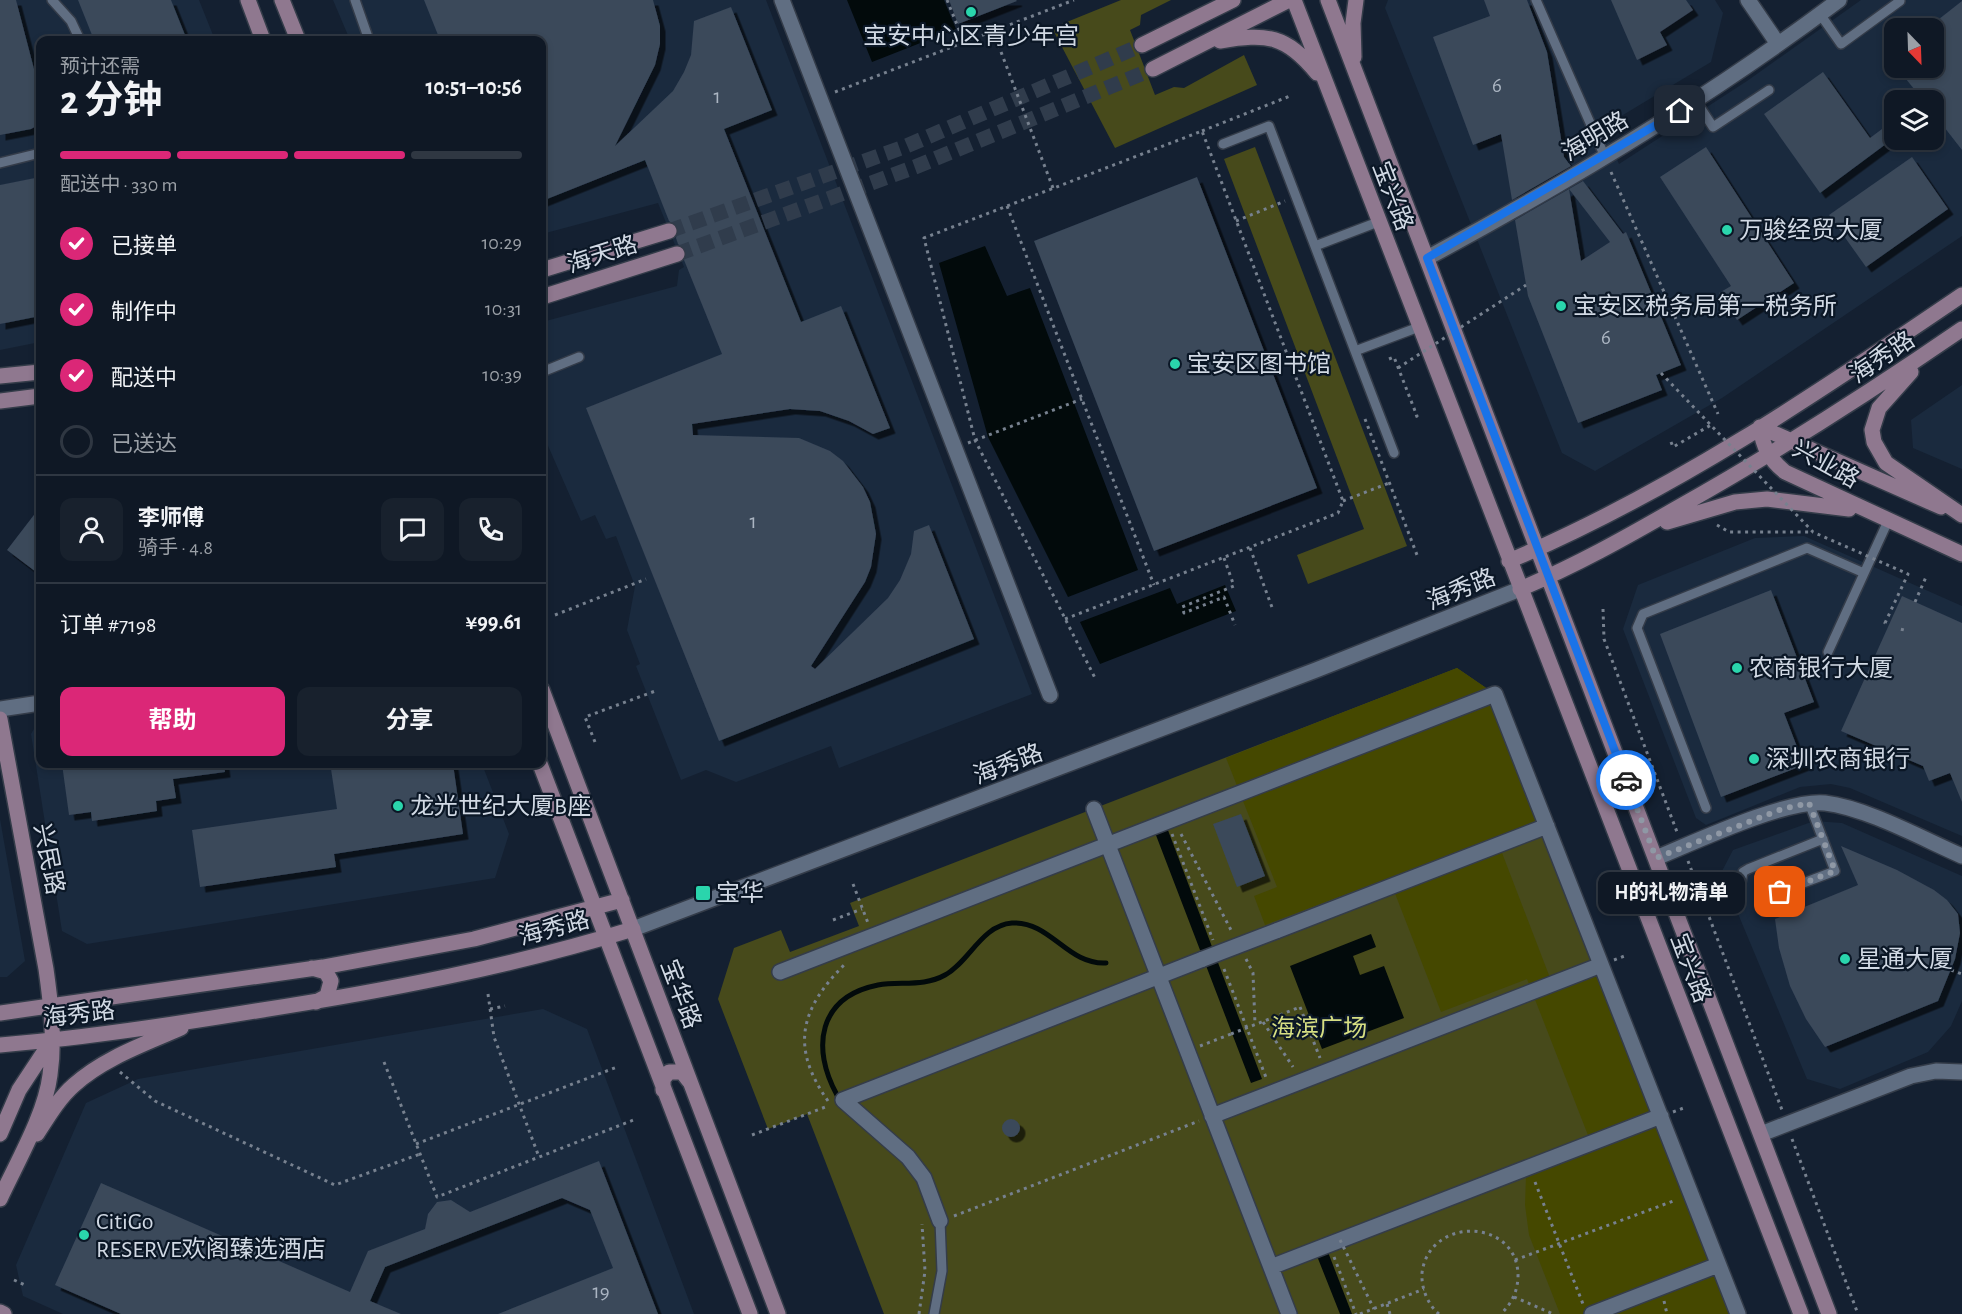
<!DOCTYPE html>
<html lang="zh">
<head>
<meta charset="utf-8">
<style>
	body { margin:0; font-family:"Alegreya Sans","Noto Sans SC",sans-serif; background:#18212d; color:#f1f3f6; height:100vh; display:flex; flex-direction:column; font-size:22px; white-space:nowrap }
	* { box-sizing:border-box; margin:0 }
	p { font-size:20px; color:#9ba0a7 }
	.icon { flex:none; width:33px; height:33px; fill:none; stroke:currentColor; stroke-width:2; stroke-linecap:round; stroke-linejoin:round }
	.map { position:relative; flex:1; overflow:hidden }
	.panel { position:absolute; left:36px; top:36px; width:510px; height:732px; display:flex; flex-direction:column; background:#0f1825; border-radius:12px; box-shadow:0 3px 9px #0003,0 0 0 2px #2f3742 }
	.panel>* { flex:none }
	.needle { width:39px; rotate:157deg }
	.buttons { position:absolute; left:1884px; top:18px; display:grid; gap:12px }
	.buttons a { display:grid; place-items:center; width:60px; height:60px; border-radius:12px; background:#0f1825; box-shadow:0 3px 9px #0003,0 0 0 2px #2f3742; font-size:30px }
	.pin { position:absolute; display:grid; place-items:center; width:51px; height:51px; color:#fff; margin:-26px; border-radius:12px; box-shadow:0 3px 9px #0006 }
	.courier { position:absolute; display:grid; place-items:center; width:60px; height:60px; margin:-30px; border:4px solid #1a73e8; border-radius:50%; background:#fff; color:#222; box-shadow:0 2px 8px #0007 }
	.bubble { position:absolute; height:42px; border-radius:12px; background:#0f1825; box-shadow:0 3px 9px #0003,0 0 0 2px #2f3742; font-size:20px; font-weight:700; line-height:42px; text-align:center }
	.head em { font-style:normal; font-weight:700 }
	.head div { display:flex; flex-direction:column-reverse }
	.head { display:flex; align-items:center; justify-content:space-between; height:102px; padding:0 24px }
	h1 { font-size:39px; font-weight:700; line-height:45px }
	.bar { display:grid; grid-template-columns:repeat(4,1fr); gap:9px 6px; align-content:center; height:72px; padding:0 24px }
	.bar i { height:8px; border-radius:4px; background:#2f3742 }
	.bar .current { background:#db2777 }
	.bar p { grid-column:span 4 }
	.line { display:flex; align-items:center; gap:15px; padding:0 24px; border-top:2px solid #2f3742 }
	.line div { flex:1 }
	.round { display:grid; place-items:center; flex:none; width:63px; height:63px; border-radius:12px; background:#18212d }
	ol { padding:0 24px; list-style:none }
	li { display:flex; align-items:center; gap:18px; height:66px }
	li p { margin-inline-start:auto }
	li .icon { padding:6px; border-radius:50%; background:#db2777; color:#fff; stroke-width:4 }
	li:last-child { color:#9ba0a7 }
	li i { width:33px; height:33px; border:3px solid #2f3742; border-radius:50% }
	.action { display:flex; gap:12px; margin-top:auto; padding:12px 24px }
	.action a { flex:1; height:69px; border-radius:12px; background:#db2777; color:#fff; font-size:24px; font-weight:700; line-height:69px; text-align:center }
	.action a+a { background:#18212d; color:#f1f3f6 }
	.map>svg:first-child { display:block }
</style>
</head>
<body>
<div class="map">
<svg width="1962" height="1314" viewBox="0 0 1962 1314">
	<defs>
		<filter id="shadow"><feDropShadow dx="5.5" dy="5.5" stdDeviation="0" flood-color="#0009"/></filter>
	</defs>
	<rect width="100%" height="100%" fill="#142031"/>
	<path fill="#1a2a3e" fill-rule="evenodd" d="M0,0H199L215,40H40V342L0,350Z
		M333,0H766L1032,694L839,768L831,746L736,782L706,770L681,780L636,666L640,664L627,630L635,586L616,536L606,539L595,515L581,521L542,432V322L677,286L679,270L684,267L658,203L542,234V40H350Z
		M1388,0H1715L1723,13L1711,62L1603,127L1619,164L1747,81L1861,0H1962V236L1722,398L1595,471L1562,453L1385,8ZM1894,28H1934V68H1894ZM1894,100H1934V140H1894Z
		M1962,385V469L1913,448L1911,420Z
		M1804,536L1962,606V836L1850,788L1831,784L1800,787L1706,825L1696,818L1623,629L1638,585L1755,538Z
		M40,719V764H482L509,834L495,878L87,944L62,931L31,734Z
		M0,819L25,961L7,977H0Z
		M1814,821L1842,823L1962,876V1001L1951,1026L1928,1052L1840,1089L1807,1079L1721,873L1733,850Z
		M543,1009L587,1029L694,1314H63L23,1296L16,1265L86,1103L138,1079Z"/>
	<path fill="#474a1b" d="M1121,0H1171L1141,15L1140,25L1130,30L1155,95L1174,87L1184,88L1244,55L1257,85L1115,148L1052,28Z
		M1255,147L1407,546L1308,584L1297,555L1364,529L1224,159Z
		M1457,668L1495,694L1738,1314H884L807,1114L768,1129L718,999L734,948L781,930L790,952L859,926L850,903Z"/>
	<path fill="#454800" d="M1457,668L1495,694L1547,826L1499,845L1552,983L1601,965L1738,1314H1560L1529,1235L1525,1205L1526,1175L1593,1148L1527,979L1441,1012L1389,878L1265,925L1254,896L1277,887L1226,758Z"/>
	<path fill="#020a0b" d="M847,0H944L956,29L872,62Z
		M985,246L1007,296L1030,288L1138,570L1068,597L988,437L939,263Z
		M1225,585L1236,611L1100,664L1080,622L1170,588L1177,604Z
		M1166,825L1262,1079L1251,1083L1154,830Z
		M1371,934L1376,947L1353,956L1360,975L1384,966L1404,1018L1322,1049L1290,966Z
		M1326,1247L1352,1314H1340L1315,1251Z"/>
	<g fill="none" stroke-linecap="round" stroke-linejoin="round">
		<path stroke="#020a0b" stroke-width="5" d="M837,1095C811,1048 818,997 878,985C900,981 924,987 945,975C969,962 982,925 1012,923C1051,921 1067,965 1106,963"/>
	</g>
	<path fill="#3a485a" filter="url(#shadow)" d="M0,0H16L40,92V124L31,129L0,135Z
		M78,0H171L187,40H94Z
		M424,0H653L660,26V44L655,65L615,146L673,91L684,72L691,55L694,21L731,7L772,110L724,129L801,322L841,306L890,428L873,434L849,421L820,411L790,409L692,424L693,435L799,438L830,451L843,461L863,487L870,502L876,534L871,567L865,582L811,666L815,669L888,598L900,580L911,554L914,531L929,525L974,639L719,741L586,408L722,354L684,260L686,251L678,244L676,238L678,228L669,221L645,160L542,201V40H440Z
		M949,0H1016L1017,1L958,24Z
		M1484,0H1527L1547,52L1564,157L1571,166L1512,200L1501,134L1473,145L1433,37L1490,16Z
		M1611,0H1686L1693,10L1660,32L1667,45L1637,60Z
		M1962,1V150L1934,114V100H1923L1897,68H1934V23Z
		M1823,72L1870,138L1894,120V138L1820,193L1764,114Z
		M1706,147L1794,283L1737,320L1719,293L1731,286L1660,177Z
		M1912,157L1948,209L1866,267L1829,215Z
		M40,177V316L0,324V185Z
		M1197,177L1317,488L1154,551L1034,241Z
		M1583,181L1623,234L1626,232L1681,365L1656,375L1662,390L1578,423L1528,296L1515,220L1569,189L1581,261L1610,242L1569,189Z
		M40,507V575L7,550Z
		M1771,590L1814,702L1784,713L1804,765L1721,797L1660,634Z
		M1902,596L1962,623V802L1950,773L1929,781L1923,766L1841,731Z
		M62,764H224L225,772L173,779L176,798L156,801L157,811L92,821L91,812L69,815Z
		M367,764H453L463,834L334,854L336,867L200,887L192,830L337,809L331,769Z
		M1241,814L1265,876L1237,887L1213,824Z
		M1841,846L1897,870L1934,890L1947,900L1958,914L1960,933L1955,959L1938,1001L1825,1047L1806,1019L1790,986L1779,948L1775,919L1858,885Z
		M1002 1128a9 9 0 1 1 18 0a9 9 0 1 1-18 0Z
		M599,1161L658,1314H498L613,1268L590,1210L562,1198L385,1267L370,1301L401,1314H121L55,1285L101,1183L350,1292L368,1251L425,1229L428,1214L437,1202L451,1200L470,1212Z"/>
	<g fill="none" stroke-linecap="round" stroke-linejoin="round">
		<path stroke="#303c4c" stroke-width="15" stroke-dasharray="15 8" stroke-linecap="butt" d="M669,231L904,147L1142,45
			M677,254L915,167L1153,69"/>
		<g stroke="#343c49" stroke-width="12">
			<path id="lane" d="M52,0L71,21L80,40
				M355,0L369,40
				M1536,0L1605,157
				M1820,14L1841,44L1900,1
				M1696,101L1713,127L1769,90
				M1680,111L1691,129
				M1223,144L1269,126L1394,453
				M0,163L40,153
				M1315,246L1378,222
				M1355,351L1419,327
				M542,372L579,357
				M542,489V491
				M1828,652L1888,521
				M1706,808L1637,628L1643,614L1807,548L1864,573
				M1741,883L1743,872L1748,869L1823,839
				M1761,899L1835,871L1809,803
				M934,1314L942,1271L940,1221"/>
		</g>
		<g stroke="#343c49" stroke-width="18">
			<path id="street" d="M782,0L1050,695
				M1748,0L1778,44
				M1427,258C1570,181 1709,98 1839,0
				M0,709L40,703
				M1094,809L1289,1314
				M1656,858C1695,842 1786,799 1825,803C1867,808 1923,839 1962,856
				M633,929L1316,670L1520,589
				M1276,931L1547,826
				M780,972L1495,694L1738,1314
				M1212,1116L1601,965
				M1761,1134L1911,1076L1936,1071L1962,1072
				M940,1221L924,1178L908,1157L843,1100L1203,959
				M1271,1267L1661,1116
				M1592,1314L1718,1265"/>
		</g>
		<g stroke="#343c49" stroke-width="18">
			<path id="secondary" d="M248,0L263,40
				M282,0L298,40
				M1294,0L1801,1314
				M1328,0L1829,1314
				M1220,41C1267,33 1286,35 1317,73
				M1142,45L1233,0
				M1354,57L1353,23L1356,0
				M1153,69L1289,0
				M542,270L669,231
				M542,297L677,254
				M1911,372L1879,408L1872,430L1874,442L1886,463L1962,515
				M0,376L40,372
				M0,401L40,396
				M1760,427C1763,447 1769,459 1785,472L1962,554
				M1760,427L1941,507
				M1667,522L1735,502L1767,499L1849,509
				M1509,561C1670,493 1818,393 1962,295
				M1520,589C1575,566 1625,538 1677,508C1775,453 1869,393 1962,329
				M542,690L778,1314
				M0,719L46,969C51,1004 55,1040 50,1075C45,1115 17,1162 0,1199
				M540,764L750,1314
				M312,968L326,972L331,981L327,996L316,1002
				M0,1013L323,967L474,939L622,900
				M0,1045C86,1038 171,1025 256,1011C384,991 510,967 633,929
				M663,1090V1079L669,1072H682L689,1081
				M0,1134L19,1090L50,1043
				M37,1134C48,1117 59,1098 74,1085C104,1058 145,1044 181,1028
				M0,1312L4,1314"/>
		</g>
		<path stroke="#77818f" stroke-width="3" stroke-dasharray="3 4.5" stroke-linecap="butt" d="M947,0L964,42
			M993,31L1053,188
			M835,92L1074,0
			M1202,131L1290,96
			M1611,172L1718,414
			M1007,206L1154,585
			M1236,221L1285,201
			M1389,359L1394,357L1417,416L1412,418
			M1365,419L1417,555
			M1671,442L1673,447L1711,425
			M968,443L1082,399
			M1343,501L1389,483
			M1717,525L1729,532H1813
			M1250,548L1273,610
			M1224,558L1234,586L1182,607L1184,613L1224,597L1235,625
			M1915,602L1926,577
			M1603,609L1604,639L1677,832
			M555,615L646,579
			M1065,619L1338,513L1343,501L1202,131L924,238L975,440L1095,678
			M1902,631L1903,627
			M595,742L585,717L658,690
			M1172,834L1213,940
			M1181,834L1232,932
			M1688,861L1782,1110
			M853,884L868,923
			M833,920L862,909
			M1246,959L1253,973L1255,1024
			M1614,960L1627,955
			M1224,969L1267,1080
			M1951,970L1962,974
			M488,994L494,1037L539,1157
			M1300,1007L1320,1058
			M490,1009L505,1006
			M1263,1022L1293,1067
			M1200,1046L1231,1034
			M384,1062L437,1197L636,1119
			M120,1072L155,1101L335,1185L420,1154
			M828,1101C790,1047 800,1009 845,964
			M1673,1112L1686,1107
			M752,1135L828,1106
			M1792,1139L1858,1314
			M416,1144L617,1067
			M1535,1182L1583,1304
			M954,1216L1199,1121
			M1334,1257L1356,1314
			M1515,1260L1676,1200
			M14,1280L25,1285
			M1514,1297L1553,1314
			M1664,1301L1667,1314
			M1387,1304L1390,1314
			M919,1314L925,1271L922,1224
			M1360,1314L1424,1289
			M1439,1314C1428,1305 1421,1288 1422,1273C1429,1215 1520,1218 1518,1278C1517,1293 1511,1304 1501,1314"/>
		<use href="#lane" stroke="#606e82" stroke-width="9"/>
		<use href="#street" stroke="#606e82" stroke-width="15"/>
		<use href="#secondary" stroke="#8f788f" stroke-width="15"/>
		<g stroke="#343c49" stroke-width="18" stroke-linecap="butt">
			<path id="street-bridge" d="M1203,959L1276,931"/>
		</g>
		<path stroke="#77818f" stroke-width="3" stroke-dasharray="3 4.5" stroke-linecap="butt" d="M1398,368L1526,285
			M1661,373L1813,532L1908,574L1885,623L1889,625
			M1231,1034L1300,1007
			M1340,1240L1374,1309"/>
		<use href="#street-bridge" stroke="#606e82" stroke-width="15"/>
	</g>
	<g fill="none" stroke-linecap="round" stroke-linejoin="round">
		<path stroke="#8f98a5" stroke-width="6" stroke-dasharray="0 10.8" d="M1626,780L1656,858L1782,809L1809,803L1835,871L1780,892"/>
		<path stroke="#1a73e8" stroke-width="8" d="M1626,780L1427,258L1680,111"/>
	</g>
	<g fill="#2ad5ac" stroke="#0b1726" stroke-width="2">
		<circle cx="971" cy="12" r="6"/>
		<circle cx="1727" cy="230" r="6"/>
		<circle cx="1561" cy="306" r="6"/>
		<circle cx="1175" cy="364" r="6"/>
		<circle cx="1737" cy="668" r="6"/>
		<circle cx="1754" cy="759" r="6"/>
		<circle cx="398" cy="806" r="6"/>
		<rect x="695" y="885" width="16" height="16" rx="3"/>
		<circle cx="1845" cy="959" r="6"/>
		<circle cx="84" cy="1235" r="6"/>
	</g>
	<g text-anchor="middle" stroke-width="4.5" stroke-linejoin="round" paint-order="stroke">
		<g font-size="21" fill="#abb5c2">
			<text x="1497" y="92">6</text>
			<text x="717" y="103">1</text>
			<text x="1606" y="344">6</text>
			<text x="753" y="528">1</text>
			<text x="601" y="1298">19</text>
		</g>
		<g font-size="24" fill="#d1d9e4" stroke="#0b1726" text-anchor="start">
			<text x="971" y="44" text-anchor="middle">宝安中心区青少年宫</text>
			<text x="1739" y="238">万骏经贸大厦</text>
			<text x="1573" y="314">宝安区税务局第一税务所</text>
			<text x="1187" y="372">宝安区图书馆</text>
			<text x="1749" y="676">农商银行大厦</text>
			<text x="1766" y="767">深圳农商银行</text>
			<text x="410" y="814">龙光世纪大厦B座</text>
			<text x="716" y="901">宝华</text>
			<text x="1857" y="967">星通大厦</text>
			<text x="96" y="1229">CitiGo<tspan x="96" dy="28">RESERVE欢阁臻选酒店</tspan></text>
		</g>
		<g font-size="24" fill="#d1d9e4" stroke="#0b1726">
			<text transform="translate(1595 136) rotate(-31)" y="8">海明路</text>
			<text transform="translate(1393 196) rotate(69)" y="8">宝兴路</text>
			<text transform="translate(602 254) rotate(-18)" y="8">海天路</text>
			<text transform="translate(1882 357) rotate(-34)" y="8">海秀路</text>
			<text transform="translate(1826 464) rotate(29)" y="8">兴业路</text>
			<text transform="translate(1461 589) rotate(-22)" y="8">海秀路</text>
			<text transform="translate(1008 764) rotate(-21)" y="8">海秀路</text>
			<text transform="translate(49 859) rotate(79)" y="8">兴民路</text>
			<text transform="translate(554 928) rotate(-15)" y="8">海秀路</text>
			<text transform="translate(1691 968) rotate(69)" y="8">宝兴路</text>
			<text transform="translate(681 994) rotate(69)" y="8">宝华路</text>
			<text transform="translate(79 1014) rotate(-7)" y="8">海秀路</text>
		</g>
		<g font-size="24" fill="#d7df83" stroke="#0b1726">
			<text x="1319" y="1036">海滨广场</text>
		</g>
	</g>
</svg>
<div class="buttons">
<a><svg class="needle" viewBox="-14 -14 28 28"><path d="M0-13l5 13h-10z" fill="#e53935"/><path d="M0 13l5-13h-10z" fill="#9ba0a7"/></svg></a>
<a><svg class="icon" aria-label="layers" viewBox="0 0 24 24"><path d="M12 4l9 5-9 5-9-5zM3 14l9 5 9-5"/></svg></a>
</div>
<div class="pin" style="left:1780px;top:892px;background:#ea580c"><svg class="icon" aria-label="bag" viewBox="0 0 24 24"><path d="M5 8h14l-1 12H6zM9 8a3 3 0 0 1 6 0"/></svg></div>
<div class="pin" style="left:1680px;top:111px;background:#1f2937"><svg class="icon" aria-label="home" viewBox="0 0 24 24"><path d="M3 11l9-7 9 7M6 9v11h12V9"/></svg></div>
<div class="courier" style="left:1626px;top:780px"><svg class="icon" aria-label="car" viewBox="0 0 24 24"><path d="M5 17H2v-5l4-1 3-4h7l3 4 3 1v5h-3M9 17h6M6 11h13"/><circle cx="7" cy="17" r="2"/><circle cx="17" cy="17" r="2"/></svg></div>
<div class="bubble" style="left:1598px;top:872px;width:147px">H的礼物清单</div>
<section class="panel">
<div class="head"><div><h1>2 分钟</h1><p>预计还需</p></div><em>10:51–10:56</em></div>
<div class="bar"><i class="current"></i><i class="current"></i><i class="current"></i><i></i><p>配送中 · 330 m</p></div>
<ol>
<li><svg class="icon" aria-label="check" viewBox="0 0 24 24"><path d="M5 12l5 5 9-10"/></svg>已接单<p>10:29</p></li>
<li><svg class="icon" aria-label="check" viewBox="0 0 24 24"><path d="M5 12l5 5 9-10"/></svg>制作中<p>10:31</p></li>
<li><svg class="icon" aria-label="check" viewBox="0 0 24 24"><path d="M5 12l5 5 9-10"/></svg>配送中<p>10:39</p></li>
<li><i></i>已送达</li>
</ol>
<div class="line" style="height:108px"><a class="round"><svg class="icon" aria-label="person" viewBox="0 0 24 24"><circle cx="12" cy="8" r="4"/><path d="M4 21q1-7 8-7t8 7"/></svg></a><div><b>李师傅</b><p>骑手 · 4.8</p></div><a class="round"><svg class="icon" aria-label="chat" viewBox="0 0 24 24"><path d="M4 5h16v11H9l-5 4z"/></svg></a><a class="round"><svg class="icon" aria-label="phone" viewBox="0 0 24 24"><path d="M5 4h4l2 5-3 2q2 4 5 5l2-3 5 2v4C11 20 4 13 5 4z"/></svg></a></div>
<div class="line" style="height:78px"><div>订单 #7198</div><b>¥99.61</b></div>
<div class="action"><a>帮助</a><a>分享</a></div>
</section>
</div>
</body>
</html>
